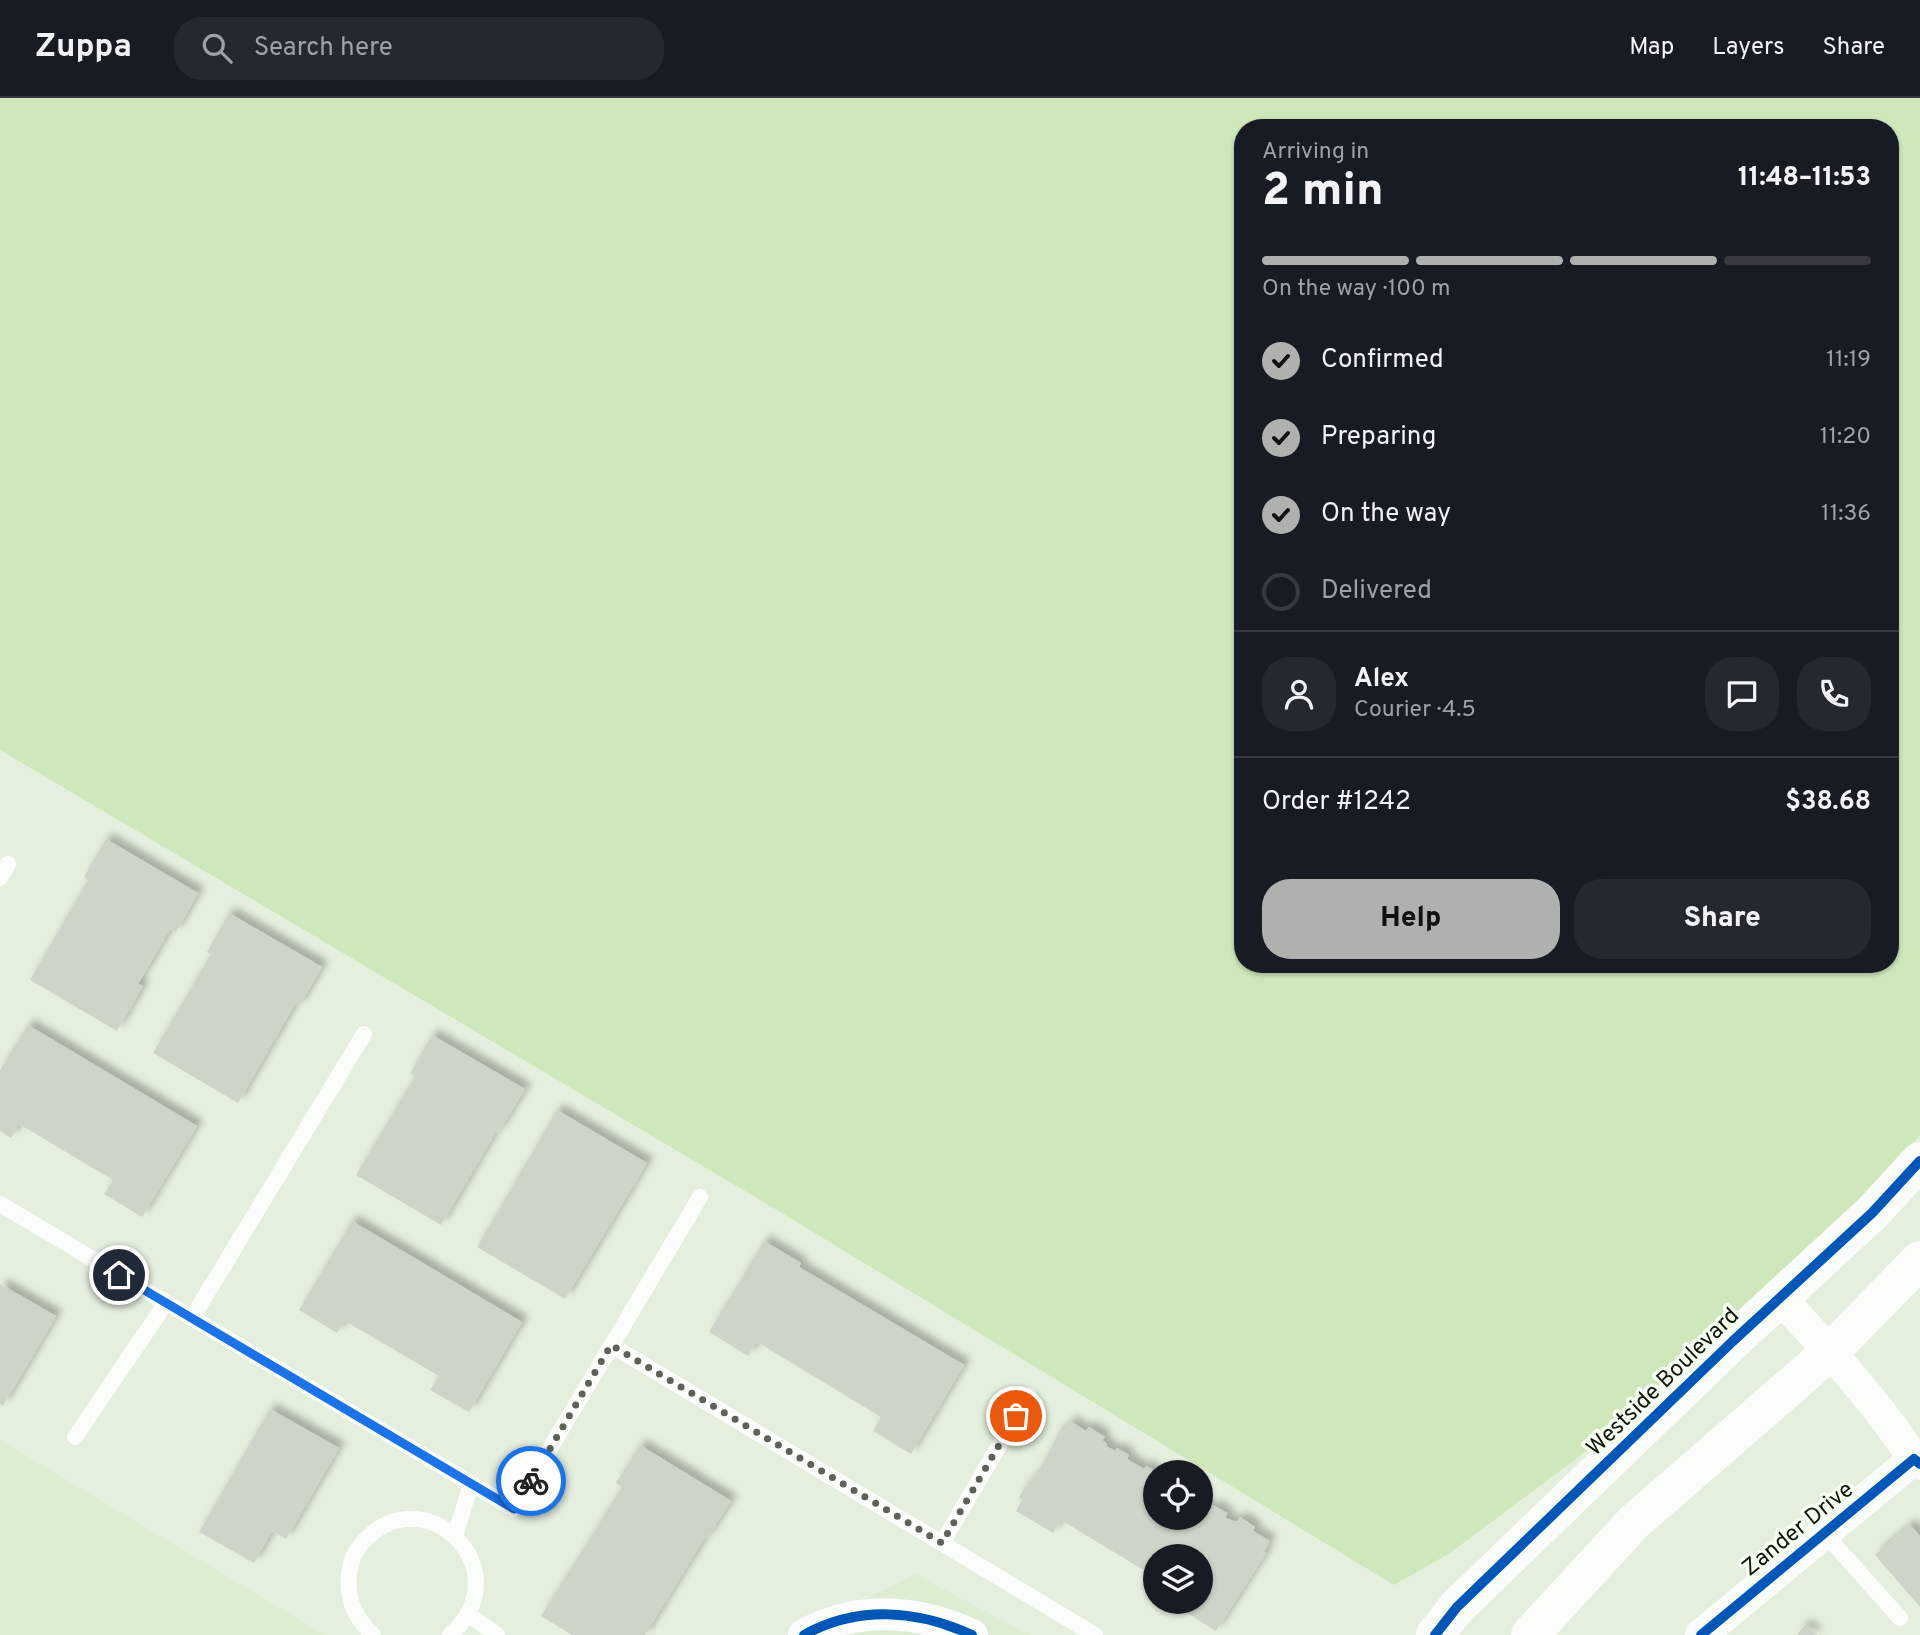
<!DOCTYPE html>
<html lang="en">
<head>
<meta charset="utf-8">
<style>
	body { margin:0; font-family:Overpass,sans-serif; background:#242831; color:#f1f3f6; height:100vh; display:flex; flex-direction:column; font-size:26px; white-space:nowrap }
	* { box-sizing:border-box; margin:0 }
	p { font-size:23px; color:#9ea1a6 }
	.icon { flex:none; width:38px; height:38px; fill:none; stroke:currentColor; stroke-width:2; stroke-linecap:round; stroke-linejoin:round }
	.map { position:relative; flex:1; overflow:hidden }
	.panel { position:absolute; left:1234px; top:21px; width:665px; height:854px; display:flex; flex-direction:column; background:#171b24; border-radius:28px; box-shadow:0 2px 5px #0004 }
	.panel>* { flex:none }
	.buttons { position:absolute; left:1143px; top:1362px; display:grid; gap:14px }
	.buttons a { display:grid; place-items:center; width:70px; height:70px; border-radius:50%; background:#171b24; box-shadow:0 2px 5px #0004; font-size:35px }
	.pin { position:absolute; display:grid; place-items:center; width:60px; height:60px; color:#fff; margin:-30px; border:4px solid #fff; border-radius:50%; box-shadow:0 2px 7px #0007 }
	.courier { position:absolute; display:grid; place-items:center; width:70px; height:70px; margin:-35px; border:5px solid #1a73e8; border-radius:50%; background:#fff; color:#222; box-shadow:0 2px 9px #0007 }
	.headline em { font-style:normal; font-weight:800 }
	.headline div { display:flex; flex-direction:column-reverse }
	.headline { display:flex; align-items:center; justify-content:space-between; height:119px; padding:0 28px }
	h1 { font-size:46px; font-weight:800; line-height:52px }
	.bar { display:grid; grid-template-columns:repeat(4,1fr); gap:10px 7px; align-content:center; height:84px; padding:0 28px }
	.bar i { height:9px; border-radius:5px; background:#363941 }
	.bar .current { background:#aeb2ae }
	.bar p { grid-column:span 4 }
	.line { display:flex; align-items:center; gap:18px; padding:0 28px; border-top:2px solid #363941 }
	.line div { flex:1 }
	.round { display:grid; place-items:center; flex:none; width:74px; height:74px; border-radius:28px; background:#242831 }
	ol { padding:0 28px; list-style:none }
	li { display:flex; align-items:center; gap:21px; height:77px }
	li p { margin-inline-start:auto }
	li .icon { padding:7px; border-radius:50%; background:#aeb2ae; color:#111; stroke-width:4 }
	li:last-child { color:#9ea1a6 }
	li i { width:38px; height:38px; border:4px solid #363941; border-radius:50% }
	.action { display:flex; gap:14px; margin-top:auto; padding:14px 28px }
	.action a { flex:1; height:80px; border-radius:28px; background:#aeb2ae; color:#111; font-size:28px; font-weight:800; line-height:80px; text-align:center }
	.action a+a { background:#242831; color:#f1f3f6 }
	header { display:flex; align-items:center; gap:42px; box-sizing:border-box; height:98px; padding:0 35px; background:#171b24; border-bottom:2px solid #363941 }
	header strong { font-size:33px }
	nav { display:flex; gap:38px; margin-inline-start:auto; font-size:24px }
	.search { width:490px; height:63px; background:#242831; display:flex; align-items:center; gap:18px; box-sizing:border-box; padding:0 24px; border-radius:28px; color:#9ea1a6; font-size:26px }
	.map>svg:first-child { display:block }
</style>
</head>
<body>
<header>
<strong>Zuppa</strong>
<div class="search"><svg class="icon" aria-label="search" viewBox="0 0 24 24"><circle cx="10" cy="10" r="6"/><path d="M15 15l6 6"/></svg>Search here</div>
<nav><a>Map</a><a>Layers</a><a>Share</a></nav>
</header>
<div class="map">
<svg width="1920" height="1537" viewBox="0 0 1920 1537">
	<defs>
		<filter id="shadow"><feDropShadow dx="6" dy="-6" stdDeviation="3.5" flood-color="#0004"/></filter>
	</defs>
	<rect width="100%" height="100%" fill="#e4efde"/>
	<path fill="#dcedd2" d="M0,1342L325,1537H0Z
		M915,1476L1030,1537H795Z"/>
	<path fill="#cee8bc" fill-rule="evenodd" d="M0,0H1920V1037L1861,1102L1619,1329L1450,1455L1394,1487L772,1109L0,652ZM1242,30H1890V866H1242Z"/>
	<path fill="#cdd5c8" filter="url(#shadow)" d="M106,741L198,795L176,834L170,831L138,886L143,888L117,933L30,882L88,782L84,779Z
		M229,815L322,869L299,908L295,906L238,1005L153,955L211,856L207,854Z
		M28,927L197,1028L142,1119L104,1096L113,1082L19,1026L11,1040L0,1033V972Z
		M432,937L525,991L498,1035L496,1034L441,1127L356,1077L415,978L410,975Z
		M557,1012L647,1065L565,1201L477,1149Z
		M352,1123L522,1224L469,1314L430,1292L439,1278L345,1223L337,1235L299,1212Z
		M764,1143L801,1165L799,1169L964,1267L911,1356L873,1333L881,1319L757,1244L748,1258L709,1234Z
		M0,1186L56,1218L3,1308L0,1306Z
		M270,1311L339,1350L286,1441L272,1433L254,1465L199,1434Z
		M1070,1323L1086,1333L1089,1329L1105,1339L1102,1342L1107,1346L1106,1348L1115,1353L1117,1350L1129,1357L1127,1361L1144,1371L1146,1368L1155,1373V1419H1200V1405L1211,1412L1213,1407L1227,1415L1225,1420L1237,1424L1240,1419L1255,1429L1253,1433L1270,1443L1264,1454L1266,1455L1216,1533L1179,1510L1183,1503H1200V1458H1155V1479L1061,1422L1053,1435L1016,1413L1022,1402L1019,1400L1025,1388L1027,1389L1033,1379L1035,1380L1061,1331L1064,1333Z
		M640,1347L731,1403L707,1440L705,1439L645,1537H572L541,1518L622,1389L616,1385Z
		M1910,1427L1920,1438V1509L1875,1457Z
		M1805,1527L1818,1537H1797Z"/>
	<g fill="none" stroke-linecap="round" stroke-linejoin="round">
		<path stroke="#fbfdfa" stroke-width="16" d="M0,780L8,766
			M0,1106L514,1411L700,1099
			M192,1220L364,936
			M611,1247L1095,1537
			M75,1339L166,1205
			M1824,1435L1900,1520
			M455,1438L471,1386
			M942,1445L1029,1297
			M469,1517L497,1537
			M373,1537C353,1518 345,1498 350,1470C352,1458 359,1447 368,1439C430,1381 521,1475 450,1537"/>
		<path stroke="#fbfdfa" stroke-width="32" d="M1780,1200C1828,1251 1876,1303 1914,1361
			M804,1537C858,1507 918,1512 972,1537
			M1701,1537L1914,1361L1920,1366"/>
		<path stroke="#fbfdfa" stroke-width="38" d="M1435,1537L1457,1509L1733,1243L1872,1115L1920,1063
			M1530,1537L1634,1424L1830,1254L1920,1162"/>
		<g stroke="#f7fff3" stroke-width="15">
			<path id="cycleway" d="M804,1537C858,1507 918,1512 972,1537
				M1435,1537L1457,1509L1733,1243L1872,1115L1920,1063
				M1701,1537L1914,1361L1920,1366"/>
		</g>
		<use href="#cycleway" stroke="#0057b8" stroke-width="10"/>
	</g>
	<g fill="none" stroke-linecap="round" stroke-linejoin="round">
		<path stroke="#5b6356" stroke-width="7" stroke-dasharray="0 12.6" d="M531,1383L611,1247L942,1445L1016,1318"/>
		<path stroke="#1a73e8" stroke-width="9" d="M119,1177L514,1411L531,1383"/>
	</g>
	<g text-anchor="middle" stroke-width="7" stroke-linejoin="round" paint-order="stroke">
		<g font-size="23" fill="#11170d" stroke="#f7fff3">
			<text transform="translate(1662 1283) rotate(-44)" y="8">Westside Boulevard</text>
			<text transform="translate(1797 1430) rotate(-39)" y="8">Zander Drive</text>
		</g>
	</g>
</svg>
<div class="buttons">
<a><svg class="icon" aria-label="locate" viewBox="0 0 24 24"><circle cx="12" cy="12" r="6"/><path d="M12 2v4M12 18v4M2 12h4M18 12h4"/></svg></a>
<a><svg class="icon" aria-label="layers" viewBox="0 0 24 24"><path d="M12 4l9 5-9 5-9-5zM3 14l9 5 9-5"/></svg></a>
</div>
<div class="pin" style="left:1016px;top:1318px;background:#ea580c"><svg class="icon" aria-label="bag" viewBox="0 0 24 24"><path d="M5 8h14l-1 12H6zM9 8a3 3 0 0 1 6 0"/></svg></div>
<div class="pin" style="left:119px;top:1177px;background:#1f2937"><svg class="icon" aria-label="home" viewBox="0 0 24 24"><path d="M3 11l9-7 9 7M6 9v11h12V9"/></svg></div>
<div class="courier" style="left:531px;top:1383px"><svg class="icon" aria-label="bike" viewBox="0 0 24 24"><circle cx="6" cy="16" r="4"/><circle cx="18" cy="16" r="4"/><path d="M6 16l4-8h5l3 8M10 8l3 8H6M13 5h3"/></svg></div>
<section class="panel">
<div class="headline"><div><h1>2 min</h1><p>Arriving in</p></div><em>11:48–11:53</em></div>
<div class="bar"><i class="current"></i><i class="current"></i><i class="current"></i><i></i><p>On the way · 100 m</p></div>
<ol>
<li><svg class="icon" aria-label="check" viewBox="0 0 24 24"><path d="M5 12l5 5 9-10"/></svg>Confirmed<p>11:19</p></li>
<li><svg class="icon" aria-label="check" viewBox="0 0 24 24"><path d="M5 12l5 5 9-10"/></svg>Preparing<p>11:20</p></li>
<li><svg class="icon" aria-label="check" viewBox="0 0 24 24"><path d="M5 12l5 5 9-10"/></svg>On the way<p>11:36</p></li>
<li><i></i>Delivered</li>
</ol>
<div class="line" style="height:126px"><a class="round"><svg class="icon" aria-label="person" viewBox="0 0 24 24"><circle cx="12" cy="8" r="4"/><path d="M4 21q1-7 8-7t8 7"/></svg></a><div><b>Alex</b><p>Courier · 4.5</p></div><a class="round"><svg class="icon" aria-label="chat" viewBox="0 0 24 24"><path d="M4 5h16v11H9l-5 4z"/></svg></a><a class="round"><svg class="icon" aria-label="phone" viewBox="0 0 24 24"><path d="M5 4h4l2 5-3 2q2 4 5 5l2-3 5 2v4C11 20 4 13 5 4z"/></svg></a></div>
<div class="line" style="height:91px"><div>Order #1242</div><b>$38.68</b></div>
<div class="action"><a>Help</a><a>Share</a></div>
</section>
</div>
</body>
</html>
